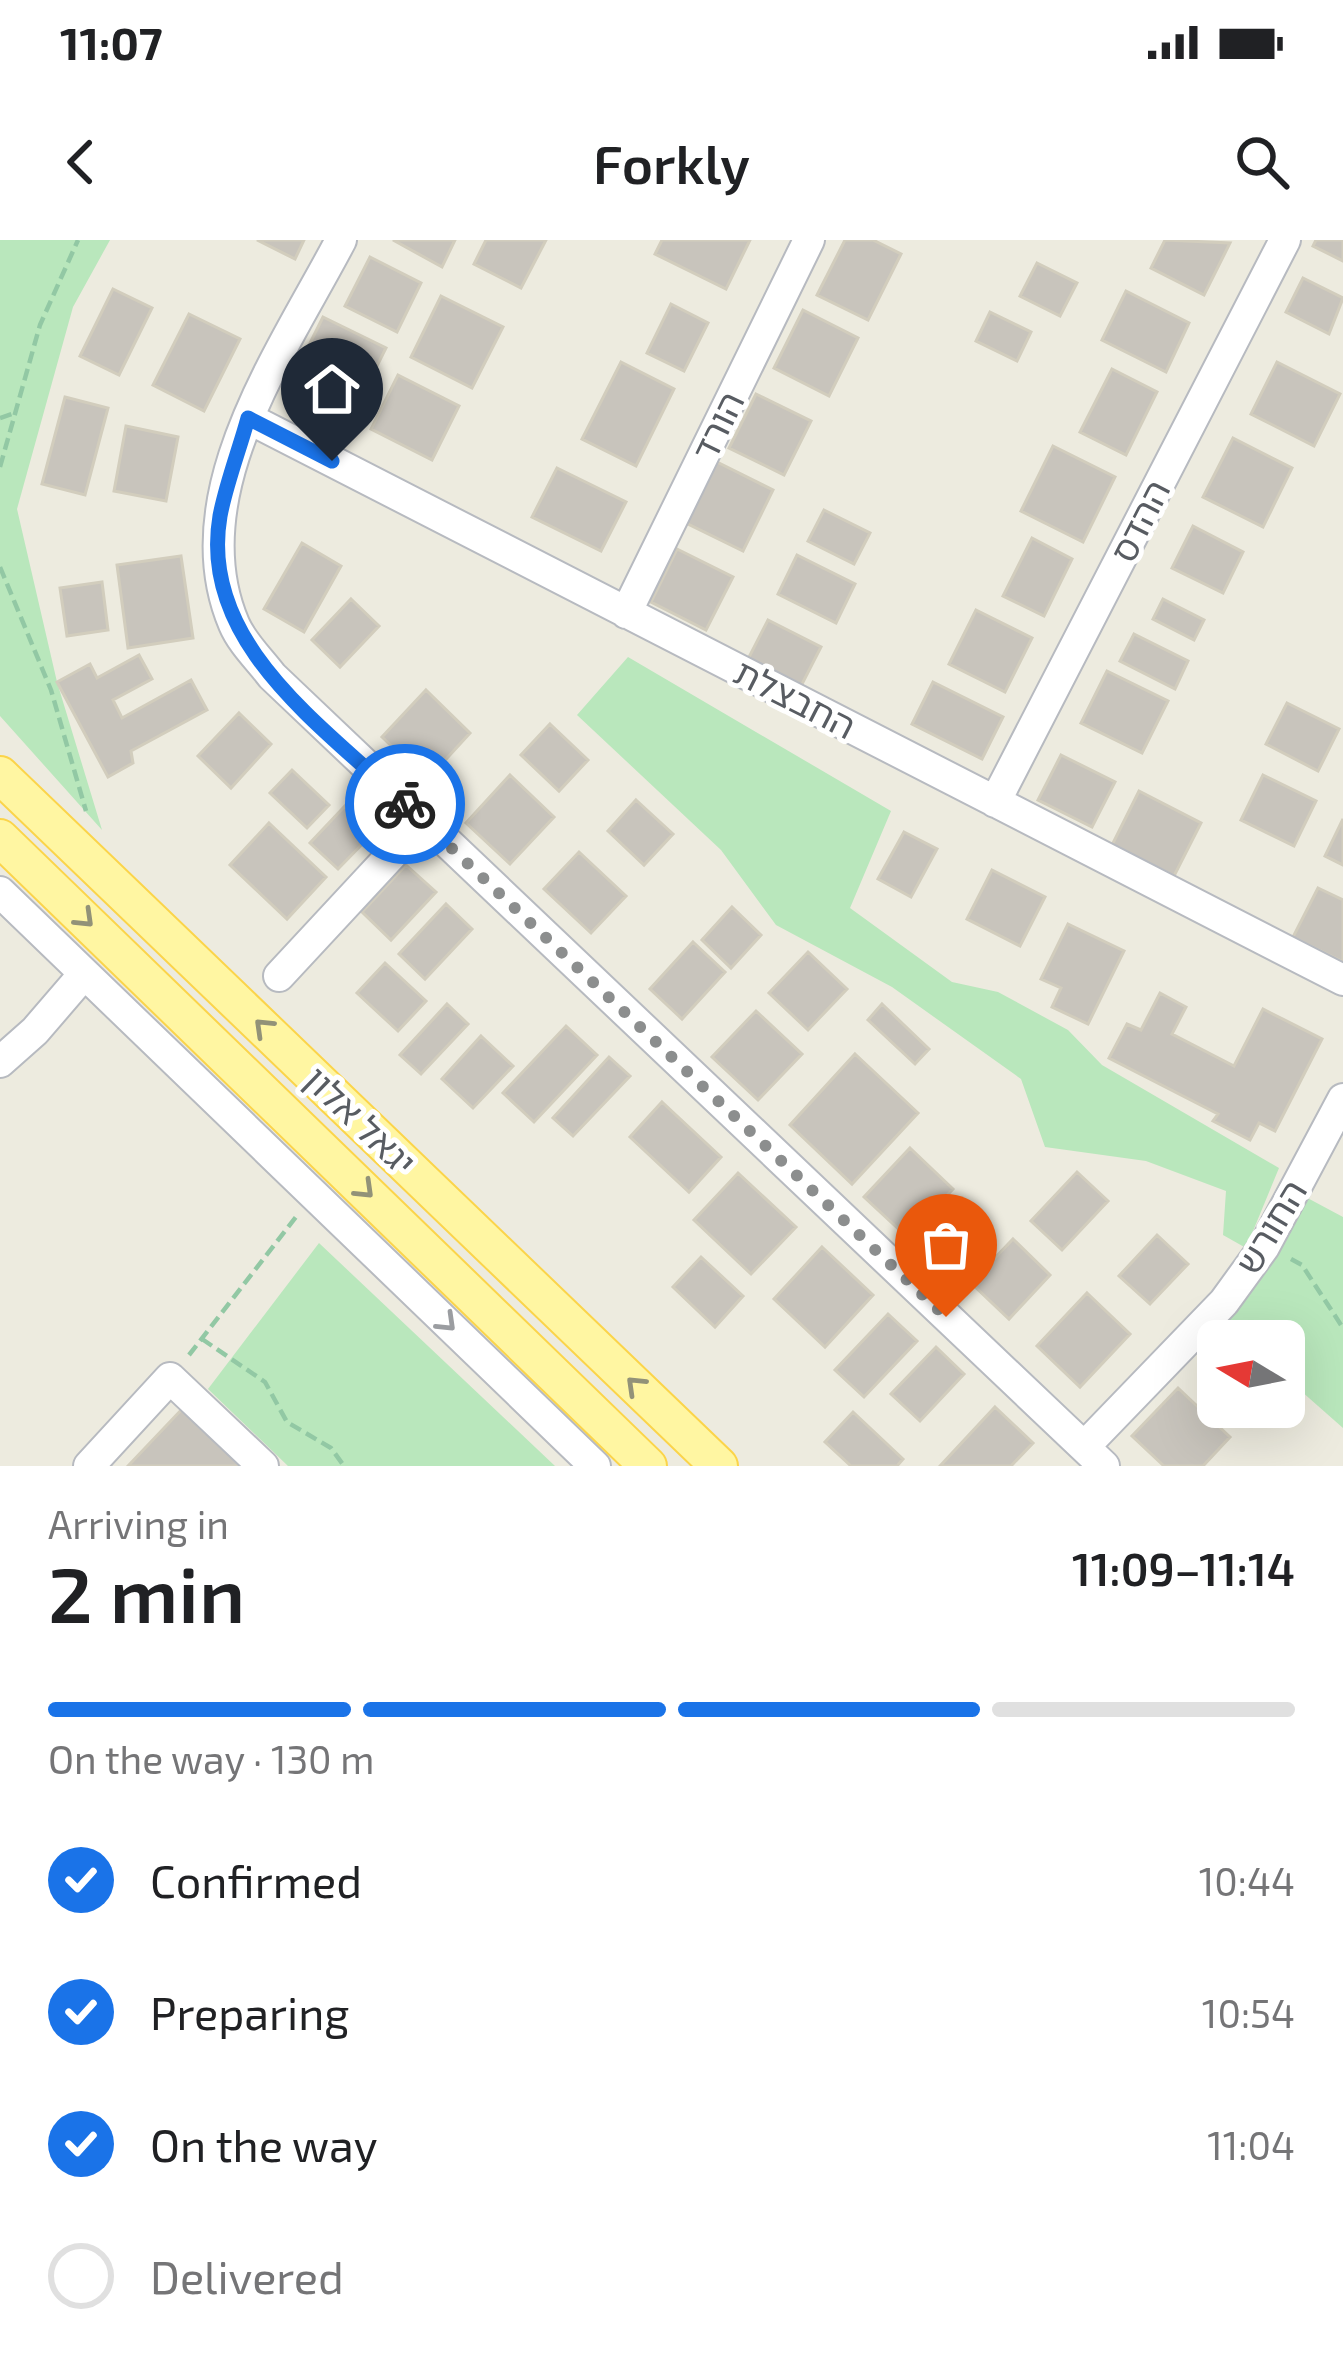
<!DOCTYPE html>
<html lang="en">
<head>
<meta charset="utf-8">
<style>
	body { margin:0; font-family:"Exo 2","Noto Sans Hebrew",sans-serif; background:#f2f2f2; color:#202124; height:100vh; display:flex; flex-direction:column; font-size:45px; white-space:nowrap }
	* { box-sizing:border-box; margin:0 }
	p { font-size:39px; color:#757577 }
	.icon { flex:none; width:66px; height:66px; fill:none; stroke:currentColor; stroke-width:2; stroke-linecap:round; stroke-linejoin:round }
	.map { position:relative; height:1226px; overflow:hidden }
	.sheet { display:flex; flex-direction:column; background:#fff; flex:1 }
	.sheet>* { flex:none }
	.needle { width:78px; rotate:280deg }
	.controls { position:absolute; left:1197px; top:1080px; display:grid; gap:24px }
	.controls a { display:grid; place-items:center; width:108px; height:108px; border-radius:18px; background:#fff; box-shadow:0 12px 48px #0002; font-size:60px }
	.pin { position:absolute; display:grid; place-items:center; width:102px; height:102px; color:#fff; margin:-123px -51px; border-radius:50% 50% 50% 0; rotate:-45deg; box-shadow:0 0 12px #0007 }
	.pin .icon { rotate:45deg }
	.courier { position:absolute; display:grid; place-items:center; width:120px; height:120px; margin:-60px; border:9px solid #1a73e8; border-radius:50%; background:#fff; color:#222; box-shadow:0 3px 15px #0007 }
	.summary em { font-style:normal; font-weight:600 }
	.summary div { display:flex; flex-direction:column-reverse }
	.summary { display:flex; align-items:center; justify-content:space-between; height:204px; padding:0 48px }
	h1 { font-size:78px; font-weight:600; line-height:90px }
	.bar { display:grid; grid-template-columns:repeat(4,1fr); gap:18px 12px; align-content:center; height:144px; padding:0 48px }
	.bar i { height:15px; border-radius:9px; background:#e0e0e0 }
	.bar .on { background:#1a73e8 }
	.bar p { grid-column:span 4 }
	ol { padding:0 48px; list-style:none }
	li { display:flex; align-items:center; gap:36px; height:132px }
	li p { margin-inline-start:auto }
	li .icon { padding:12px; border-radius:50%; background:#1a73e8; color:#fff; stroke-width:4 }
	li:last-child { color:#757577 }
	li i { width:66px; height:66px; border:6px solid #e0e0e0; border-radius:50% }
	.status { display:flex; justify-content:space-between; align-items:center; height:84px; padding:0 60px; background:#fff; direction:ltr }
	.status svg { height:33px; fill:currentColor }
	header { display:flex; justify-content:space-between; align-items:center; height:156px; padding:0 48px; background:#fff; font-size:54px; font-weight:600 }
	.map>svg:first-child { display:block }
</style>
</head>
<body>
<div class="status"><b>11:07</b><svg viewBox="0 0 49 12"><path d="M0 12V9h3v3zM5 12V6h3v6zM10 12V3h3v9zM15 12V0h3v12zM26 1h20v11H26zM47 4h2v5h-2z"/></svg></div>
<header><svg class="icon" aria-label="back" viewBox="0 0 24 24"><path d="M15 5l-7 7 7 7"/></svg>Forkly<svg class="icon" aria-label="search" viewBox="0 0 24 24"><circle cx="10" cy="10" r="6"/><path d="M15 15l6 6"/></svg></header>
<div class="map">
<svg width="1343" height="1226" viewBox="0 0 1343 1226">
	<rect width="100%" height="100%" fill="#edebdf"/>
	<path fill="#b9e7bc" d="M0,0H110L73,67L17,269L57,442L102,590L0,476Z
		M628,417L891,571L850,668L952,742L998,752L1068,790L1102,825L1279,928L1246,1008L1223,995L1226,951L1146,921L1045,907L1021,839L892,747L776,685L721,610L577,475Z
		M1300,954L1343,977V1188L1284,1136V1101H1245L1225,1084Z
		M319,1003L555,1226H288L208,1149Z"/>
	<path fill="#c8c4bc" stroke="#d2cdbd" stroke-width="3" d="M257,0H304L295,19Z
		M393,0H455L442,27Z
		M486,0H546L521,48L474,24Z
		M662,0H750L726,49L655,14Z
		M845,0H873L901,14L868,80L817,55Z
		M1165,0L1230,3L1204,55L1151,28Z
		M1316,0H1343V21L1313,6Z
		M370,17L421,43L397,92L345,66Z
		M1037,23L1077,43L1060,76L1020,56Z
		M1303,38L1343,58L1329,94L1286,72Z
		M113,49L152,68L119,135L80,116Z
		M1126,51L1189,83L1166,132L1102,100Z
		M441,56L503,87L472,148L411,117Z
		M671,64L708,83L684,131L647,113Z
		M803,70L858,98L829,156L774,128Z
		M990,72L1031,92L1017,121L976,101Z
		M189,74L240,99L204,171L153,145Z
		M323,77L386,108L361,158L298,127Z
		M621,122L674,149L636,226L582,199Z
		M1277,122L1340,154L1314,206L1251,174Z
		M1112,129L1157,152L1126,215L1080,192Z
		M398,135L459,166L432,220L371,189Z
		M756,154L811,181L784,235L729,208Z
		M65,157L108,168L85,255L42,244Z
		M126,186L178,197L166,261L114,251Z
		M1233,198L1292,228L1263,287L1203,257Z
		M1053,206L1115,237L1083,302L1021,271Z
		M717,222L773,250L743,311L686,283Z
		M557,228L626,262L601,311L532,277Z
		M824,270L870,293L854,324L808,301Z
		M1193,286L1243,312L1223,353L1172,328Z
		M1032,298L1072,319L1044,376L1003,356Z
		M302,303L341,326L304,392L264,369Z
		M677,309L733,337L706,390L651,362Z
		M797,315L855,344L836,383L778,354Z
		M181,316L193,398L128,408L117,325Z
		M102,342L108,390L67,396L60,348Z
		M351,359L379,386L340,427L312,400Z
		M1163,359L1204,380L1194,400L1153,379Z
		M976,370L1032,398L1005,452L949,424Z
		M768,380L821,407L800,448L747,421Z
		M1134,394L1188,421L1175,449L1120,421Z
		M139,415L152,439L113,460L122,478L191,440L207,470L131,511L133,523L108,537L57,442L90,424L97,438Z
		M1107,431L1168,461L1142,513L1081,483Z
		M933,442L1003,477L982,519L912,484Z
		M426,450L470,493L427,540L382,497Z
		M1287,463L1339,489L1318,531L1266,504Z
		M239,473L271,504L231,548L198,516Z
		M550,484L588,520L559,551L521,515Z
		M1061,515L1115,542L1092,587L1038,560Z
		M292,530L329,565L307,588L270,553Z
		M510,535L554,577L510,624L466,583Z
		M1263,535L1316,561L1294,606L1241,580Z
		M1139,551L1201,583L1174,636L1112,605Z
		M636,560L673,594L644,625L608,591Z
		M345,566L373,593L338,629L310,603Z
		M1343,579V625L1325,616Z
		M269,583L326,637L287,679L230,625Z
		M904,592L937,609L911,657L878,639Z
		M579,612L626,656L591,693L544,649Z
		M406,625L436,652L391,700L362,672Z
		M992,630L1045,657L1020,706L967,679Z
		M1318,648L1343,660V722L1293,697Z
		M446,664L472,689L425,739L399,714Z
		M732,667L761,695L731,728L702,700Z
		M1068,684L1124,711L1088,784L1052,767L1061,748L1041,739Z
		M693,702L725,732L682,779L650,749Z
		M808,712L847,749L808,790L769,753Z
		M385,723L426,761L398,791L357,753Z
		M1160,753L1186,767L1172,794L1234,826L1263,769L1322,799L1275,891L1259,883L1250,900L1213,881L1218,874L1109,818L1127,784L1141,790Z
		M447,764L468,784L421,834L400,815Z
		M882,764L929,809L915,824L868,780Z
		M756,771L802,814L758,860L712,817Z
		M566,786L597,815L534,882L503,853Z
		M481,796L513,826L473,868L442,839Z
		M855,814L918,873L852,944L790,885Z
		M609,817L630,836L573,896L553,878Z
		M662,862L721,917L689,952L630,897Z
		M910,908L953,949L907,997L864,957Z
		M1077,932L1108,961L1062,1010L1031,981Z
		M738,933L796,987L751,1034L694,980Z
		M1157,995L1188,1024L1150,1064L1119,1036Z
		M1013,999L1050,1035L1009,1079L971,1043Z
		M822,1007L873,1055L825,1107L774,1059Z
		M701,1017L743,1056L715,1087L673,1047Z
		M1087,1053L1130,1094L1080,1147L1037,1106Z
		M888,1074L917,1101L864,1157L835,1130Z
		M936,1107L964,1134L920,1181L891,1154Z
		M1178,1148L1230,1197L1203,1226H1164L1132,1196Z
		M995,1167L1033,1203L1011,1226H940Z
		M183,1168L244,1226H128Z
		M853,1172L903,1219L897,1226H851L825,1202Z"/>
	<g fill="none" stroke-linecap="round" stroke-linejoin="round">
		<g stroke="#b7bac0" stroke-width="34">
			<path id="minor" d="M341,0C283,111 179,255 234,384C242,403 260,420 272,436L1104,1226
				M248,178L1343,740
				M626,373L809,0
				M995,562L1285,0
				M0,652L595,1226
				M279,736L423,581
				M0,822L35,791L84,734
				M1084,1207L1224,1062L1264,1007L1343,859
				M89,1226L170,1138L263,1226"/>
		</g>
		<g stroke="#fbd44a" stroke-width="40">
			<path id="major" d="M0,535L719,1226
				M0,598L648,1226"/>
		</g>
		<path stroke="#92c8a4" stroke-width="4.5" stroke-dasharray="12 6" stroke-linecap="butt" d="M0,178L15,173
			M0,227L40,85L78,0
			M0,327L51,450L86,571
			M1291,1019L1302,1025L1343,1088
			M202,1099L265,1142L287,1182L331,1208L344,1226
			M189,1115L296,977"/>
		<use href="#minor" stroke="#fff" stroke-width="30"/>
		<use href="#major" stroke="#fff6a2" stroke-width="36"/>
	</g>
	<defs><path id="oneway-chevron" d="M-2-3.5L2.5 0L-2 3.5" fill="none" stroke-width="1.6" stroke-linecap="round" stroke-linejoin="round" transform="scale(3)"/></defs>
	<g stroke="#929278">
		<use href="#oneway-chevron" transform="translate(85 679) rotate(44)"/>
		<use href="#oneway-chevron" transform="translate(263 787) rotate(-136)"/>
		<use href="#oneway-chevron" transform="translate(365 950) rotate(44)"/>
		<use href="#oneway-chevron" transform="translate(635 1145) rotate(-136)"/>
	</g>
	<use stroke="#9b9da1" href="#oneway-chevron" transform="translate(447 1083) rotate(44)"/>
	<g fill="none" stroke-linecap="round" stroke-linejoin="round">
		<path stroke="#8c8e8e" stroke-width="12" stroke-dasharray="0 21.6" d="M405,564L946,1077"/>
		<path stroke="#1a73e8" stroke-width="15" d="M332,221L248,178C239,211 226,244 220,276C198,404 325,487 405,564"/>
	</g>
	<g text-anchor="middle" stroke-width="10" stroke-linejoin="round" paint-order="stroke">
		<g font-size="36" fill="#585c62" stroke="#fff">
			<text transform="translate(718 186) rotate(-64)" y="13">הורד</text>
			<text transform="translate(1140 281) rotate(-63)" y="13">ההדס</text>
			<text transform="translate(795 459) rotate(27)" y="13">החבצלת</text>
			<text transform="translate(360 881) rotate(44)" y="13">יגאל אלון</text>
			<text transform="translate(1271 987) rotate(-59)" y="13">החורש</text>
		</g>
	</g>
</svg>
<div class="controls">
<a><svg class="needle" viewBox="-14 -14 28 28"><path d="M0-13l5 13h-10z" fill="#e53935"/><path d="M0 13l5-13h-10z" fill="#757577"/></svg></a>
</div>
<div class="pin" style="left:946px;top:1077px;background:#ea580c"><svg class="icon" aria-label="bag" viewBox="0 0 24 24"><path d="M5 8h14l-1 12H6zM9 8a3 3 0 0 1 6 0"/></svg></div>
<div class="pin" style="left:332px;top:221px;background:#1f2937"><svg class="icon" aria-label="home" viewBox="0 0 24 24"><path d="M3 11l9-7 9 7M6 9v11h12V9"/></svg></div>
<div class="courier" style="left:405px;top:564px"><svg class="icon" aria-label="bike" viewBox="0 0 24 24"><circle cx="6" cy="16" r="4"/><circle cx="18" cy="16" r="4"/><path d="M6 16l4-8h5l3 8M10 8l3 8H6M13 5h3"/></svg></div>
</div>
<section class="sheet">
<div class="summary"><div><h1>2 min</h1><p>Arriving in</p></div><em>11:09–11:14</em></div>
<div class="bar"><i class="on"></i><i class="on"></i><i class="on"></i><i></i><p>On the way · 130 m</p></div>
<ol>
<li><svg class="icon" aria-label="check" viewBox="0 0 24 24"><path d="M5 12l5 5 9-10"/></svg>Confirmed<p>10:44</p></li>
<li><svg class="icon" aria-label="check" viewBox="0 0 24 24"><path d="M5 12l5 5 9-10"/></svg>Preparing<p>10:54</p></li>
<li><svg class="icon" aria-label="check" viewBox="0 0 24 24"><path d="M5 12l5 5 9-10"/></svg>On the way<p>11:04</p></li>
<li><i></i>Delivered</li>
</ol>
</section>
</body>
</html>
